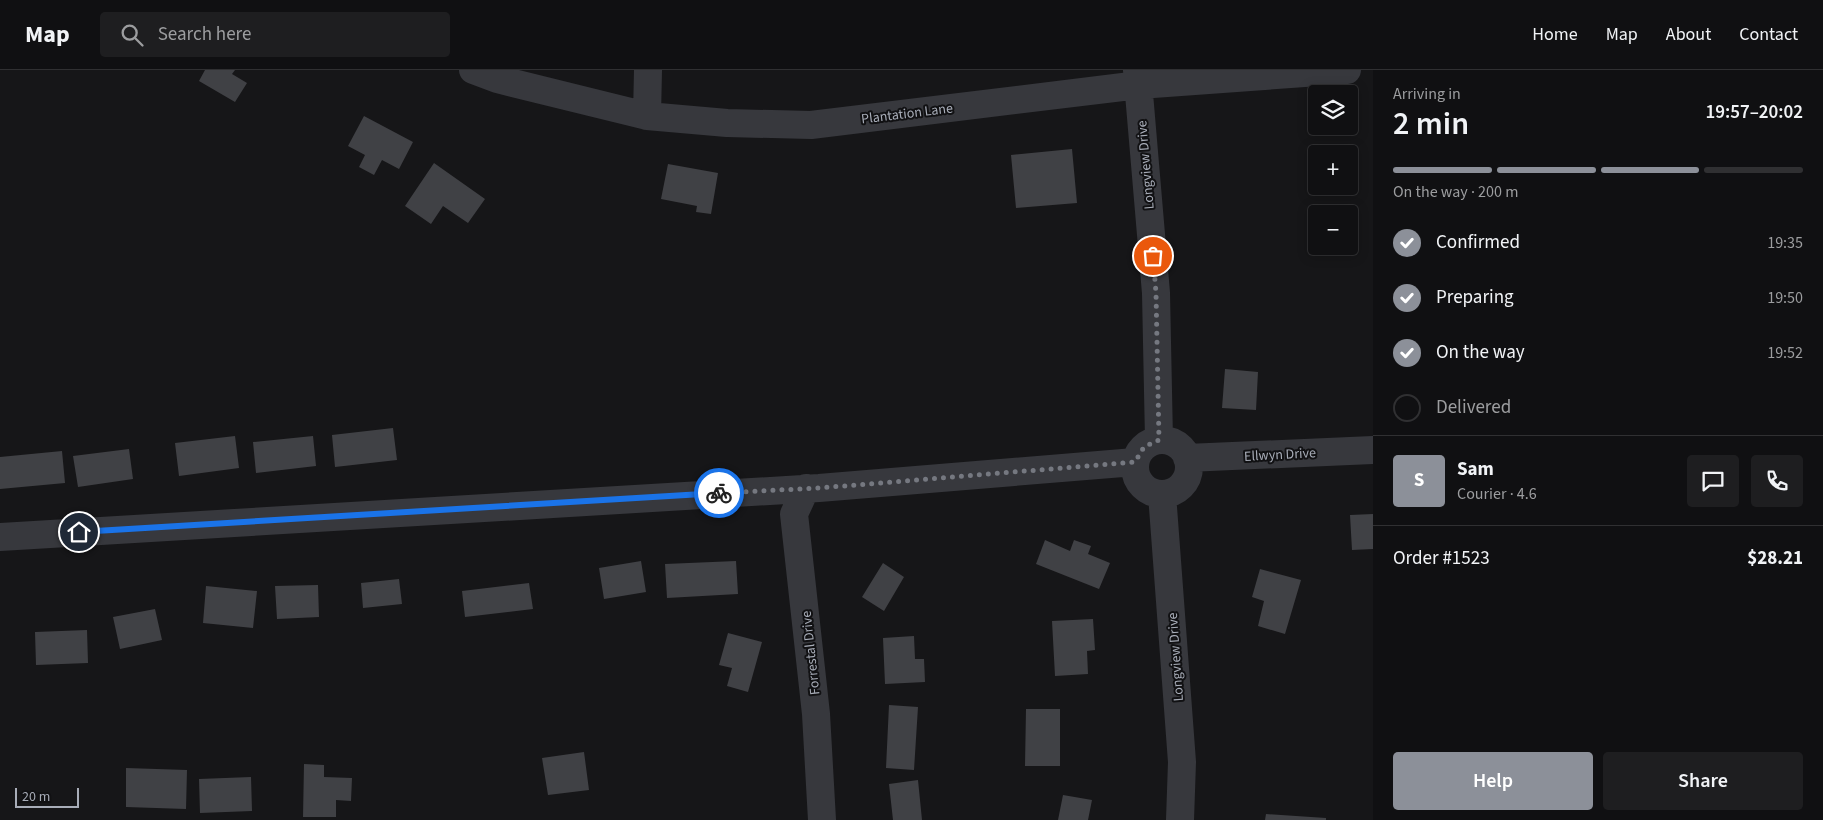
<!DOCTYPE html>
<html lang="en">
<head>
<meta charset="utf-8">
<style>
	body { margin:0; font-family:"Source Sans 3",sans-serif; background:#1e1e20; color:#f1f3f6; height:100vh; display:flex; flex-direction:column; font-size:19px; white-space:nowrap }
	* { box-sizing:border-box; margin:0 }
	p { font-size:16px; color:#9c9d9f }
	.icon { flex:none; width:28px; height:28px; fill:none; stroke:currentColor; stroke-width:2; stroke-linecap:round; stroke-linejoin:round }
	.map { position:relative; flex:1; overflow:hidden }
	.drawer { display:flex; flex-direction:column; background:#101012; width:450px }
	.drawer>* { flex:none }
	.fabs { position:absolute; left:1308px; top:15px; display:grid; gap:10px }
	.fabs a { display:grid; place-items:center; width:50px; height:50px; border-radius:5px; background:#101012; box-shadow:0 2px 12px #0003,0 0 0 1px #303032; font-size:25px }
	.scale { position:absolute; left:15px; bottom:12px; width:64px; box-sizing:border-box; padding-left:5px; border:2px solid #a8adb8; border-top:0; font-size:14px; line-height:18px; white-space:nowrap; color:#a8adb8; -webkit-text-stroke:4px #111113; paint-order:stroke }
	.pin { position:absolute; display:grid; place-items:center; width:42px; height:42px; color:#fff; margin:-21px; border:2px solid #fff; border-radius:50%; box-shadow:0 1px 5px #0007 }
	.courier { position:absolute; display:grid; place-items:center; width:50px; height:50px; margin:-25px; border:4px solid #1a73e8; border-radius:50%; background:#fff; color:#222; box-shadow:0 1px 6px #0007 }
	.summary em { font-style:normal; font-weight:600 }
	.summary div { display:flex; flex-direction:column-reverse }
	.summary { display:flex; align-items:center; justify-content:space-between; height:85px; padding:0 20px }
	h1 { font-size:32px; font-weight:600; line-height:38px }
	.bar { display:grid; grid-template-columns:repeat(4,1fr); gap:8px 5px; align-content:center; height:60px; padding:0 20px }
	.bar i { height:6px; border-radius:4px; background:#303032 }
	.bar .selected { background:#8c9099 }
	.bar p { grid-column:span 4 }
	.line { display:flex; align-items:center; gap:12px; padding:0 20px; border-top:1px solid #303032 }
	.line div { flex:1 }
	.round { display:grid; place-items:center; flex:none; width:52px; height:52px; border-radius:5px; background:#1e1e20 }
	ol { padding:0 20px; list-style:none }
	li { display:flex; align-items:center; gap:15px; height:55px }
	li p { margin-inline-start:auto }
	li .icon { padding:5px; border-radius:50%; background:#8c9099; color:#fff; stroke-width:4 }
	li:last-child { color:#9c9d9f }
	li i { width:28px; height:28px; border:2px solid #303032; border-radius:50% }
	.action { display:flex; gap:10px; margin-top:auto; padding:10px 20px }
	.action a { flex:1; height:58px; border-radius:5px; background:#8c9099; color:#fff; font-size:20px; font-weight:600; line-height:58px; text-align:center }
	.action a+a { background:#1e1e20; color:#f1f3f6 }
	header { display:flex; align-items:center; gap:30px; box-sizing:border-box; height:70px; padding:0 25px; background:#101012; border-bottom:1px solid #303032 }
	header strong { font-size:24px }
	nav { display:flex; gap:28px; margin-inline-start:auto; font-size:18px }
	.search { width:350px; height:45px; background:#1e1e20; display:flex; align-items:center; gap:12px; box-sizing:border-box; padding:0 18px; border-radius:5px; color:#9c9d9f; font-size:19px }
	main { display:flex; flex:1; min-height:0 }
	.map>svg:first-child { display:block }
</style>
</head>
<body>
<header>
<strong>Map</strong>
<div class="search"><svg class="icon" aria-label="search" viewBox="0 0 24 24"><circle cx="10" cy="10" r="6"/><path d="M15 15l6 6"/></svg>Search here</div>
<nav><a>Home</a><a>Map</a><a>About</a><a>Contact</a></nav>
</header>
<main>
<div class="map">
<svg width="1373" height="750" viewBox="0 0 1373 750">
	<rect width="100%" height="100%" fill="#161618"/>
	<path fill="#404145" d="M205,0H235L232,4L247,13L235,32L199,11Z
		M364,46L413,72L399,99L382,90L374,105L359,97L365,85L348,76Z
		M1072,79L1077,133L1016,138L1011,85Z
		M434,93L485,129L468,153L443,136L431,154L405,136Z
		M668,94L718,103L711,144L696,142L697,136L661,129Z
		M1225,299L1258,302L1256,340L1222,338Z
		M393,358L397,390L335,397L332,365Z
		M235,366L239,398L179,406L175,373Z
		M313,366L316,396L256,403L253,372Z
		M129,379L133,409L78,417L73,386Z
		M62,381L65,413L0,419V387Z
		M1373,444V479L1352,480L1350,445Z
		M1045,470L1070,481L1074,470L1091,476L1088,484L1110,493L1099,519L1036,494Z
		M641,491L646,522L604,529L599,498Z
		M736,491L738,524L667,528L665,494Z
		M883,493L904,507L884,541L862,527Z
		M1260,499L1301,510L1285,564L1258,556L1264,531L1252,527Z
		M399,509L402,534L363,538L361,513Z
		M529,513L533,539L465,547L462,521Z
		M318,515L319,547L277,549L275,516Z
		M206,516L257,521L253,558L203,553Z
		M155,539L162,570L120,579L113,547Z
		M1093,549L1095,580L1087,581L1088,604L1055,606L1052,551Z
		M87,560L88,593L36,595L35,562Z
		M728,563L762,572L748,622L727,616L732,598L719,595Z
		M914,566L915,589H924L925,612L885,614L883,568Z
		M889,635L918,637L914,700L886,698Z
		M1026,639H1060V696H1025Z
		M584,682L589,720L548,725L542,688Z
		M304,694L324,695V707L352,708L351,731L336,730V747H303Z
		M126,698L187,700L186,739L126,737Z
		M251,707L252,741L200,743L199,709Z
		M918,710L922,750H893L889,714Z
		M1063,725L1092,730L1088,750H1058Z
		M1266,744L1326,748V750H1265Z"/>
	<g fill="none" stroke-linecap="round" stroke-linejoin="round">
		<path stroke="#37383d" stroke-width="28" d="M473,0L497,9L647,46L727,53L811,55L1139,15L1347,0
			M1137,0L1156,223L1159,370
			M647,46L648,0
			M1135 397a27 27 0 1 1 54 0a27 27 0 1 1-54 0Z
			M1187,388L1373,380
			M806,418L794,444L816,644L822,750
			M1162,424L1182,692L1180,750
			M0,467L819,418L1135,392"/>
	</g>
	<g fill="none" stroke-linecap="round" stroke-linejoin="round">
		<path stroke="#757880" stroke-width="5" stroke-dasharray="0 9" d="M719,423L819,418L1135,392L1144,377L1159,370L1156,223L1153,186"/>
		<path stroke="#1a73e8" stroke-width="6" d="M79,462L719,423"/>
	</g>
	<g text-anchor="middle" stroke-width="4" stroke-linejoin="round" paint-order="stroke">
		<g font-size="14" fill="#a8adb8" stroke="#111113">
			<text transform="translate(907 43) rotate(-7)" y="5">Plantation Lane</text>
			<text transform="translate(1145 95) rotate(-95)" y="5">Longview Drive</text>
			<text transform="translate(1280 384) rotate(-3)" y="5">Ellwyn Drive</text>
			<text transform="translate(810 583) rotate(-96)" y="5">Forrestal Drive</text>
			<text transform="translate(1175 587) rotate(-94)" y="5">Longview Drive</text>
		</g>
	</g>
</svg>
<div class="fabs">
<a><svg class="icon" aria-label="layers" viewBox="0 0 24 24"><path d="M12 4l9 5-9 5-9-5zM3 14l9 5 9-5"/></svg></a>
<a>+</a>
<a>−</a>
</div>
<div class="scale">20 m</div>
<div class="pin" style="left:1153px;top:186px;background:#ea580c"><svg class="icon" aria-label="bag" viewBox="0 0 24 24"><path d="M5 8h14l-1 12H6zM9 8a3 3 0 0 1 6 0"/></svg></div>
<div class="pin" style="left:79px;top:462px;background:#1f2937"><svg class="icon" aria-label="home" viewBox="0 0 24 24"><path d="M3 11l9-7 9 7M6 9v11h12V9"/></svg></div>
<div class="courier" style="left:719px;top:423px"><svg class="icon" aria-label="bike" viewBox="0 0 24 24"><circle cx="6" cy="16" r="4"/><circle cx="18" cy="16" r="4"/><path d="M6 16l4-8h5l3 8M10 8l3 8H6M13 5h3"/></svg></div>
</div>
<section class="drawer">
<div class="summary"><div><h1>2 min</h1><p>Arriving in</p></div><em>19:57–20:02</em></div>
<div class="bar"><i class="selected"></i><i class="selected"></i><i class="selected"></i><i></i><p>On the way · 200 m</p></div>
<ol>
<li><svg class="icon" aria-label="check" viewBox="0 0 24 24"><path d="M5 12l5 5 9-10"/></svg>Confirmed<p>19:35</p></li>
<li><svg class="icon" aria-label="check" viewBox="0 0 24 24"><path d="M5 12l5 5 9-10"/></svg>Preparing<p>19:50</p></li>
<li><svg class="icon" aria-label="check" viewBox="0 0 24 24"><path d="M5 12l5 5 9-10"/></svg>On the way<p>19:52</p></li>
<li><i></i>Delivered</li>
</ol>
<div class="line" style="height:90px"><b class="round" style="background:#8c9099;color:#fff">S</b><div><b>Sam</b><p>Courier · 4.6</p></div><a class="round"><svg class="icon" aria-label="chat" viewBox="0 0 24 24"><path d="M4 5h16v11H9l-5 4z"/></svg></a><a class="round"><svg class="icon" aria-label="phone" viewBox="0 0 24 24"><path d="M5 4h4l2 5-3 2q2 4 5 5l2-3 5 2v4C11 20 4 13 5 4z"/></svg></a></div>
<div class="line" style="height:65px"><div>Order #1523</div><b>$28.21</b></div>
<div class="action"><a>Help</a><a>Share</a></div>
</section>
</main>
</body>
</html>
